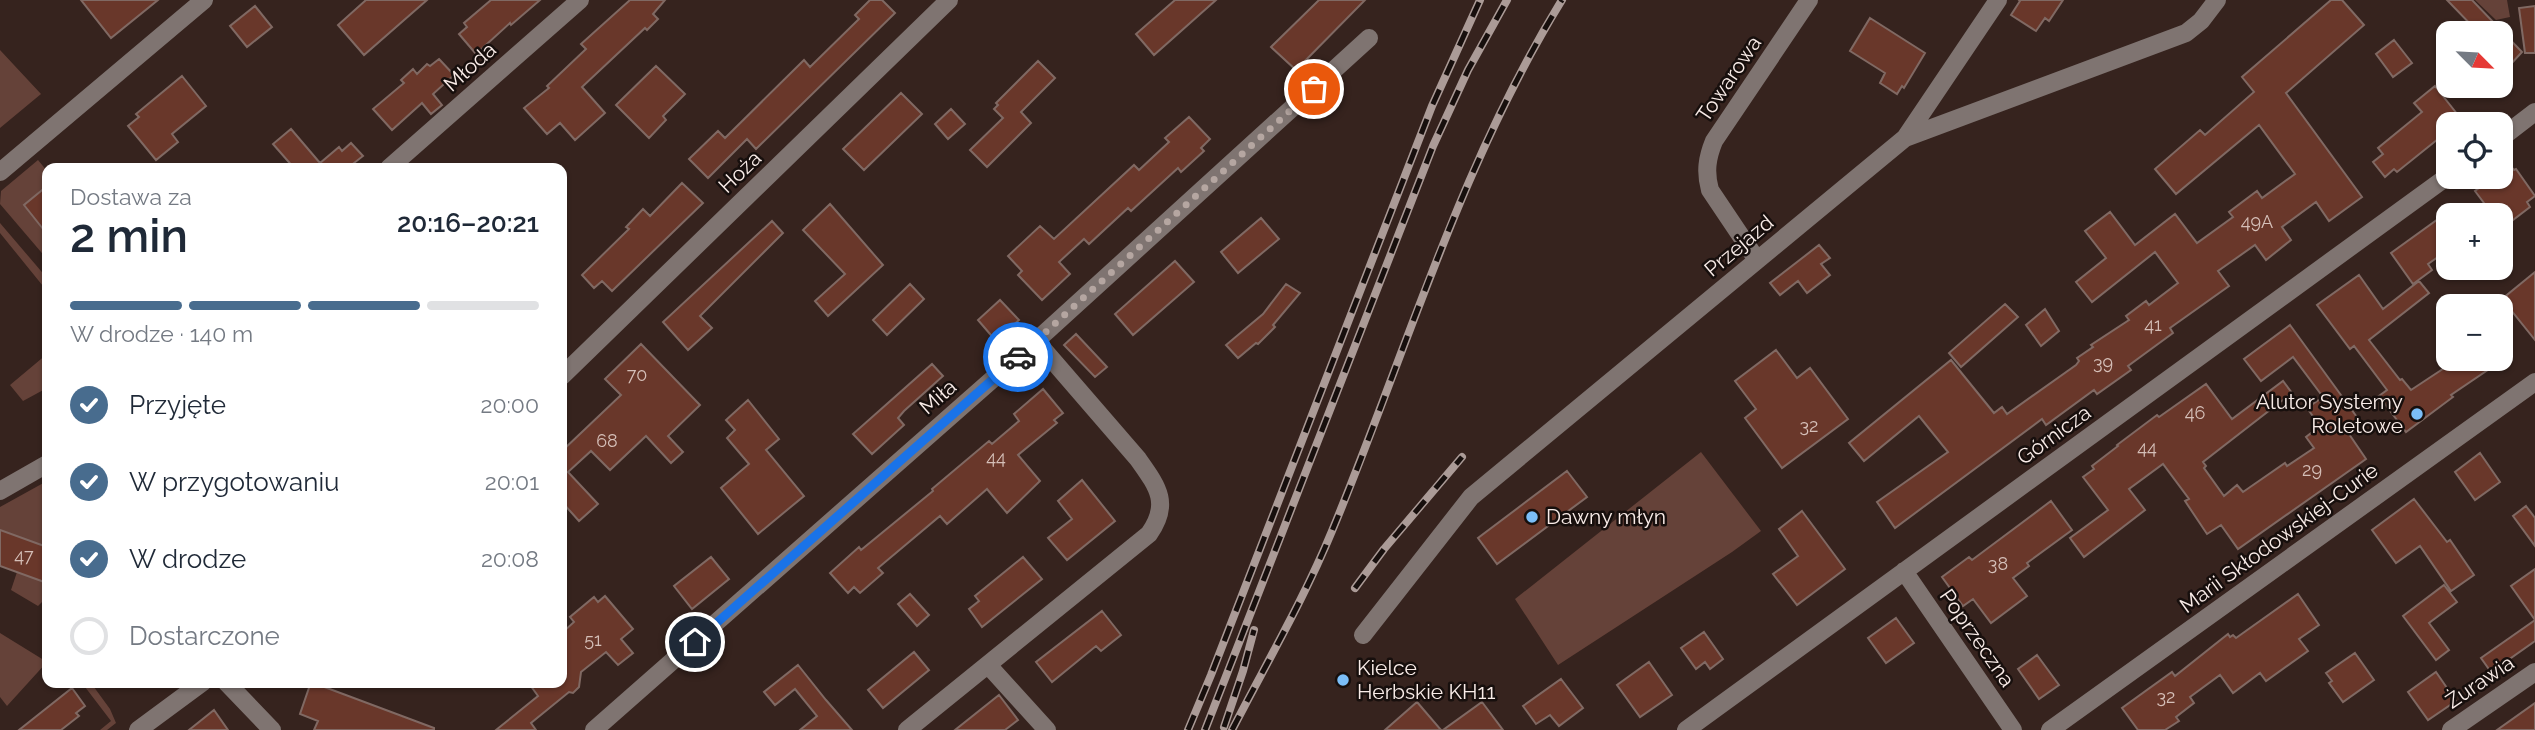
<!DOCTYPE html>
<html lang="pl">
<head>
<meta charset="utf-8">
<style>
	body { margin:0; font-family:Raleway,sans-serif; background:#f6f6f7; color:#1f2937; height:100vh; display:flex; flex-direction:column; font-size:26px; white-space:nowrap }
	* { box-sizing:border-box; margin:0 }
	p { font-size:23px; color:#747a83 }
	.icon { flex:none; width:38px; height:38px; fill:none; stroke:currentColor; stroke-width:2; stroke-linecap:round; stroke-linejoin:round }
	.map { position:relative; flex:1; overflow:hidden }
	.drawer { position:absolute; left:42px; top:163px; width:525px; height:525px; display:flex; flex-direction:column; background:#fff; border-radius:14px; box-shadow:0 2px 5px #0004 }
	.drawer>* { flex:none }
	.needle { width:46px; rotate:114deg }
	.fabs { position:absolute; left:2436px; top:21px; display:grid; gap:14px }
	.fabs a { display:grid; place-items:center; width:77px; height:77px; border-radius:14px; background:#fff; box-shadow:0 2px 5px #0004; font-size:35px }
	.pin { position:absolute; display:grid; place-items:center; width:60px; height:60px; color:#fff; margin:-30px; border:4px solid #fff; border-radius:50%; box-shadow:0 2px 7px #0007 }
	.courier { position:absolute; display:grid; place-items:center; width:70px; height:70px; margin:-35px; border:5px solid #1a73e8; border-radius:50%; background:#fff; color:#222; box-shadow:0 2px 9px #0007 }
	.overview em { font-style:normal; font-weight:600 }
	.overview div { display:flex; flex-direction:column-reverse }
	.overview { display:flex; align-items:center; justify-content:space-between; height:119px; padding:0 28px }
	h1 { font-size:46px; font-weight:600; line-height:52px }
	.bar { display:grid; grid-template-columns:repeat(4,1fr); gap:10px 7px; align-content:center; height:84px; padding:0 28px }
	.bar i { height:9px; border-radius:5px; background:#e0e1e3 }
	.bar .on { background:#486c8e }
	.bar p { grid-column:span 4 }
	ol { padding:0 28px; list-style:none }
	li { display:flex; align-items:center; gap:21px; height:77px }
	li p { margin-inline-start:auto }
	li .icon { padding:7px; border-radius:50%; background:#486c8e; color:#fff; stroke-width:4 }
	li:last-child { color:#747a83 }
	li i { width:38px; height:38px; border:4px solid #e0e1e3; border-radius:50% }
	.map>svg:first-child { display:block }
</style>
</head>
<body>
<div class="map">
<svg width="2535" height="730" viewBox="0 0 2535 730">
	<rect width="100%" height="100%" fill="#36231e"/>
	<path fill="#654239" d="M2475,0H2507L2510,17L2496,20Z
		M0,50L41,94L0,128Z
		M38,160L47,171V186L24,205L47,234V259L0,204L1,191Z
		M0,223L47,278V291L0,233Z
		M47,354V388L23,401L10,385Z
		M1701,452L1761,531L1732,552L1558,665L1515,599Z
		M47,481V547L0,530V507Z
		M17,572L47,583L42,602L38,606L11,590Z
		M0,633L47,662L7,706L0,697Z
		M82,683H91L110,709L116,723L107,730H100L111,721Z"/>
	<path fill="#69372a" stroke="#806963" stroke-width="2" d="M81,0H158L111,38Z
		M366,0H427L364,55L338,25Z
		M491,0H540L511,25L510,23L476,54L459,34L467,27L464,23Z
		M630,0H665L653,14L658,19L647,30L645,28L582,87L605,113L575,140L560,123L547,134L524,108L549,88L547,86L586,49L581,44Z
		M870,0H882L895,13L756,149L747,139L708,178L689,159L718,131L725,138L804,60L810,67L859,19L855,15Z
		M1175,0H1216L1154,55L1136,34Z
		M1319,0H1365L1296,70L1271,47Z
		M2019,0H2063L2049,21L2045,18L2036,31L2011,15L2020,1Z
		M2331,0H2342L2364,25L2286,93L2362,197L2329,221L2316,202L2282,227L2291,240L2266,260L2255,245L2218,271L2229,286L2170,328L2173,333L2128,366L2131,370L2097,394L2094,390L2046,425L2042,419L1895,528L1877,502L1948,452L1919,416L1864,461L1849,443L1951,360L1994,413L2002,407L2007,414L2076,365L2079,361L2077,358L2093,347L2091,345L2129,320L2126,316L2146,301L2149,305L2178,283L2155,252L2092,302L2076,282L2106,258L2085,231L2110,212L2135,245L2175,214L2197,243L2233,217L2229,212L2257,191L2262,198L2295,174L2259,125L2176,194L2155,169L2200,130L2205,135L2254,92L2242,77Z
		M2447,0H2472L2522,52L2510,65L2501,56V33H2479Z
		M255,6L272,27L247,47L230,26Z
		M2535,6V53H2525L2519,8Z
		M1870,18L1925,53L1904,88L1902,86L1897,94L1880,83L1885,73L1850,51Z
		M2394,40L2412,63L2393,77L2376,54Z
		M439,59L454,75L433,94L442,105L431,114L422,103L392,130L373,109L404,83L401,80L413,69L417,74L427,64L430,66Z
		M1038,61L1055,78L1021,112L1031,123L987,167L970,150L1003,118L994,109L998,105L996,103Z
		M656,66L685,94L663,116L666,120L649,138L616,105Z
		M182,76L206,106L172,134L178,142L156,160L128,126L139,117L136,114Z
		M2435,86L2465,124H2448V131L2397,172L2394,169L2385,177L2373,162L2383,154L2378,148L2422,112L2414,103Z
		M901,93L922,114L864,170L843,149Z
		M951,109L965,124L948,139L935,124Z
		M1189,117L1210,139L1201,148L1204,151L1181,172L1178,168L1131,211L1128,208L1089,244L1084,239L1059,262L1070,274L1042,300L1018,275L1022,271L1008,256L1040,226L1054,239L1134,165L1139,170L1169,142L1165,138Z
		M291,129L320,163L339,147L342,151L351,143L363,156L354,163L359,168H294L273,144Z
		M2510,165L2514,170L2516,169L2535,196L2527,202L2530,207L2509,223L2505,218L2501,222V215H2493L2475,191L2494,177H2501V172Z
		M682,183L703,203L612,291L602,281L594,288L582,275L629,229L626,227L643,209L650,216Z
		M47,186V234L24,205Z
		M830,204L883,265L828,316L815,301L845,274L803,230Z
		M2441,217L2448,227V250L2428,264L2432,270L2413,284L2391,253Z
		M1261,218L1279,239L1238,273L1221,252Z
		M772,221L783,233L700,316L712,328L688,350L663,322Z
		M1819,245L1830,258L1821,264L1830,275L1807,293L1798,281L1780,295L1770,283Z
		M1175,261L1194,282L1133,335L1115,314Z
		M2535,272V340L2502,299Z
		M2359,275L2383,309L2419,281L2429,293L2369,340L2400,380L2402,379L2411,390L2458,359H2504L2451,395L2453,397L2406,432L2379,396L2387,390L2354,346L2350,349L2317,305Z
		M910,284L924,299L887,335L873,320Z
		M1286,284L1300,293L1273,325L1275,327L1258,344L1256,343L1238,358L1226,345L1263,314Z
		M1000,300L1019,320L996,341L978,320Z
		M2005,304L2018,317L1961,367L1949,353Z
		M2045,309L2059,331L2041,346L2026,325Z
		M2290,325L2362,424L2349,434L2366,459L2238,549L2221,525L2207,534L2185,501L2189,499L2163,464L2129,489L2145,510L2084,557L2070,538L2108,510L2083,477L2094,469L2092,466L2118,446L2117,445L2157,415L2159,417L2206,384L2232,419L2283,381L2292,393L2203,462L2206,466L2204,468L2224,496L2237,485L2243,492L2285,463L2287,466L2314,448L2306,437L2320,426L2307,408L2323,397L2293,357L2261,381L2244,359Z
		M1076,334L1107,367L1095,377L1064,345Z
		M641,344L700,405L668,436L683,452L671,463L646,436L610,470L591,451L568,472L598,504L579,521L562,502V451L621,395L605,379Z
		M1776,350L1797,378L1810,368L1848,419L1782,468L1745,418L1756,409L1735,381Z
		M932,364L943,376L904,411L898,418L904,425L872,454L853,434Z
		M1043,389L1063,413L1054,420L1057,423L1018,455L1040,481L1007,513L987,489L947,524L940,516L878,568L883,573L860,593L854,587L848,593L830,573L859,547L861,550L933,491L932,489L989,441L992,444L1019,421L1014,414Z
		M748,400L779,439L766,450L804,496L758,534L721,488L749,464L727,438L735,430L726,420Z
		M2480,453L2500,482L2475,500L2455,472Z
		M1567,471L1587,497L1497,564L1478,538Z
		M1082,480L1115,521L1067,560L1048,538L1072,519L1058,501Z
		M2414,499L2447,542L2450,540L2474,575L2451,591L2420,546L2396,563L2372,530Z
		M2051,501L2072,530L2027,563L2029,566L2013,578L2027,596L1991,623L1973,599L1963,606L1942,577L1969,557L1972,560Z
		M2526,506L2535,518V546L2513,516Z
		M1802,511L1845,569L1797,605L1773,574L1798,556L1779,529Z
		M0,530L47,547V583L0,566Z
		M711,557L729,579L692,609L674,586Z
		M1023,557L1042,579L982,627L969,609L979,601L975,596Z
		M2535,569V641L2491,672L2481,658L2535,620L2511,586Z
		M2444,585L2457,602L2429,623L2449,650L2436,660L2403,616Z
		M910,594L929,615L917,626L898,604Z
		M2298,594L2319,625L2299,639L2308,651L2266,681L2260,673L2233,693L2220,675L2190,697L2194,703L2176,717L2179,721L2165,730H2138L2122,708L2172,672L2175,676L2228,634L2230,637L2233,635L2236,638Z
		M605,596L633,629L621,639L633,653L618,665L606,652L581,672L579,687L573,693L569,692L531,723L536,730H496L538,696L528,682H562V633L574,622L570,617L594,597L598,602Z
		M1102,611L1121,635L1101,651L1096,646L1052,682L1036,662Z
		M1896,618L1914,643L1886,663L1868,638Z
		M1704,632L1723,659L1710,669L1705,662L1696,669L1681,648Z
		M914,652L929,670L883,708L868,690Z
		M2355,653L2374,680L2343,702L2329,683L2332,681L2326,673Z
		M2037,655L2059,685L2039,699L2018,669Z
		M1649,662L1672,695L1640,717L1617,685Z
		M798,665L826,700L852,730H800L817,716L795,689L775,705L764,692Z
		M2436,672L2456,701L2428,720L2408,692Z
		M1561,679L1583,708L1559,726L1550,715L1536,724L1523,706Z
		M311,682L434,728V730H314L318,721L300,714Z
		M72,688L85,706L76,713L79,716L61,730H19Z
		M999,695L1018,720L1005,730H955Z
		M1417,702L1441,730H1385Z
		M1482,702L1503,730H1443Z
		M2535,703V730H2497Z
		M214,710L228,730H189Z"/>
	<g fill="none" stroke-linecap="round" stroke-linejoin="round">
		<path stroke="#7f7471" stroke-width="18" d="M1905,138L1998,0
			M2501,138L2535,112
			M389,168L580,0
			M0,172L204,0
			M1757,260L1710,190C1705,172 1707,158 1714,141L1809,0
			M562,376L949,0
			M0,491L47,464
			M1904,571L2013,730
			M1363,635L1471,497L1905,138L2186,33L2201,21L2217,0
			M988,665L1047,730
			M226,682L272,730
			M138,730L203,682
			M594,730L1036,341L1369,38
			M907,730L1149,534C1171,503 1157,486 1138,459L1036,341
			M1686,730L2448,176
			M2050,730L2535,382
			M2451,730L2535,672"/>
		<g stroke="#ab9b97" stroke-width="8">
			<path id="rail" d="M1355,588L1384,549L1462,457
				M1224,727L1243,671L1254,630
				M1188,730L1211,675L1432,106L1480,0
				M1205,730L1433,146L1468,70L1507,0
				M1232,730C1266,664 1304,599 1332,531C1406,353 1460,165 1562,0"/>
		</g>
		<use href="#rail" stroke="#170f0d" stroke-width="5" stroke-dasharray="16" stroke-linecap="butt"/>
	</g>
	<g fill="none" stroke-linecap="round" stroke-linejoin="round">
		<path stroke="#b5a6a1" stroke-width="7" stroke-dasharray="0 12.6" d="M1018,357L1314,89"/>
		<path stroke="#1a73e8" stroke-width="9" d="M695,642L1018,357"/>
	</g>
	<g fill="#7bbef8" stroke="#170f0d" stroke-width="2.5">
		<circle cx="2417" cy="414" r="7"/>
		<circle cx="1532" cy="517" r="7"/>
		<circle cx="1343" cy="680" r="7"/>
	</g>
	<g text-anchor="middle" stroke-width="5" stroke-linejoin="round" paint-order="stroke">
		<g font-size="18" fill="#d5bfb8">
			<text x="2257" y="228">49A</text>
			<text x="2153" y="331">41</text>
			<text x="2103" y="369">39</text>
			<text x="637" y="381">70</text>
			<text x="2195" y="419">46</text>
			<text x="1809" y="432">32</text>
			<text x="607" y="447">68</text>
			<text x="2147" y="454">44</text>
			<text x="996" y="464">44</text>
			<text x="2312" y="476">29</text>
			<text x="24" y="562">47</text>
			<text x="1998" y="570">38</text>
			<text x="593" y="646">51</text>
			<text x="2166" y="703">32</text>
		</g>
		<g font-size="21" fill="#f9ece8" stroke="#170f0d">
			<text transform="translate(470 67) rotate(-42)" y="7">Młoda</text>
			<text transform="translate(1729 79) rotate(-56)" y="7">Towarowa</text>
			<text transform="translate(740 172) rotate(-44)" y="7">Hoża</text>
			<text transform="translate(1739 246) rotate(-40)" y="7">Przejazd</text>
			<text transform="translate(938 397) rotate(-41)" y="7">Miła</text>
			<text transform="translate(2054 435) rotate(-36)" y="7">Górnicza</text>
			<text transform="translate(2279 538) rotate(-36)" y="7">Marii Skłodowskiej-Curie</text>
			<text transform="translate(1977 638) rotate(55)" y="7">Poprzeczna</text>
			<text transform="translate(2480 682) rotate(-34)" y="7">Żurawia</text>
		</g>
		<g font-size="21" fill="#f9ece8" stroke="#170f0d" text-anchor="start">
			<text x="2403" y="409" text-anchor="end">Alutor Systemy<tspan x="2403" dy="24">Roletowe</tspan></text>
			<text x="1546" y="524">Dawny młyn</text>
			<text x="1357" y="675">Kielce<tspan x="1357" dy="24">Herbskie KH11</tspan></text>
		</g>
	</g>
</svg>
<div class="fabs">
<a><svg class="needle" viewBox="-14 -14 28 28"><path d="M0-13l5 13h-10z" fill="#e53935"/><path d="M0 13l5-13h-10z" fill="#747a83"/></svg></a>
<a><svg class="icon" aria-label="locate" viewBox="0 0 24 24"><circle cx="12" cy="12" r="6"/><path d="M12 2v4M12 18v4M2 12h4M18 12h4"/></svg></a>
<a>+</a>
<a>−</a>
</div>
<div class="pin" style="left:1314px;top:89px;background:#ea580c"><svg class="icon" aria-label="bag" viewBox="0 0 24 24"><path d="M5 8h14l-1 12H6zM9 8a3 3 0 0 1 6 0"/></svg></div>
<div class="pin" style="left:695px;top:642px;background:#1f2937"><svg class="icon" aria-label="home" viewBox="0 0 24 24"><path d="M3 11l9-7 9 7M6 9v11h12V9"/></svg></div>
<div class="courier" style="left:1018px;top:357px"><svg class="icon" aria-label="car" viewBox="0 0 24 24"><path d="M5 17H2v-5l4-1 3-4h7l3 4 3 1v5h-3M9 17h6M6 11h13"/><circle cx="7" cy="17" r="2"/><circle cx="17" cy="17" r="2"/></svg></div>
<section class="drawer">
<div class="overview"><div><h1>2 min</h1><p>Dostawa za</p></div><em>20:16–20:21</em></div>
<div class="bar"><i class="on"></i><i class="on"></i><i class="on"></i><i></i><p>W drodze · 140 m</p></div>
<ol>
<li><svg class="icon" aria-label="check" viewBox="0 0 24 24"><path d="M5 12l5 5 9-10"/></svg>Przyjęte<p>20:00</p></li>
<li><svg class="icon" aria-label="check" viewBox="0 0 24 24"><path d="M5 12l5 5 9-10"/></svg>W przygotowaniu<p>20:01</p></li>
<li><svg class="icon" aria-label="check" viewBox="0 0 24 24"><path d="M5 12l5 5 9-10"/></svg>W drodze<p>20:08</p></li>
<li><i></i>Dostarczone</li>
</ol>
</section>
</div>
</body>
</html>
